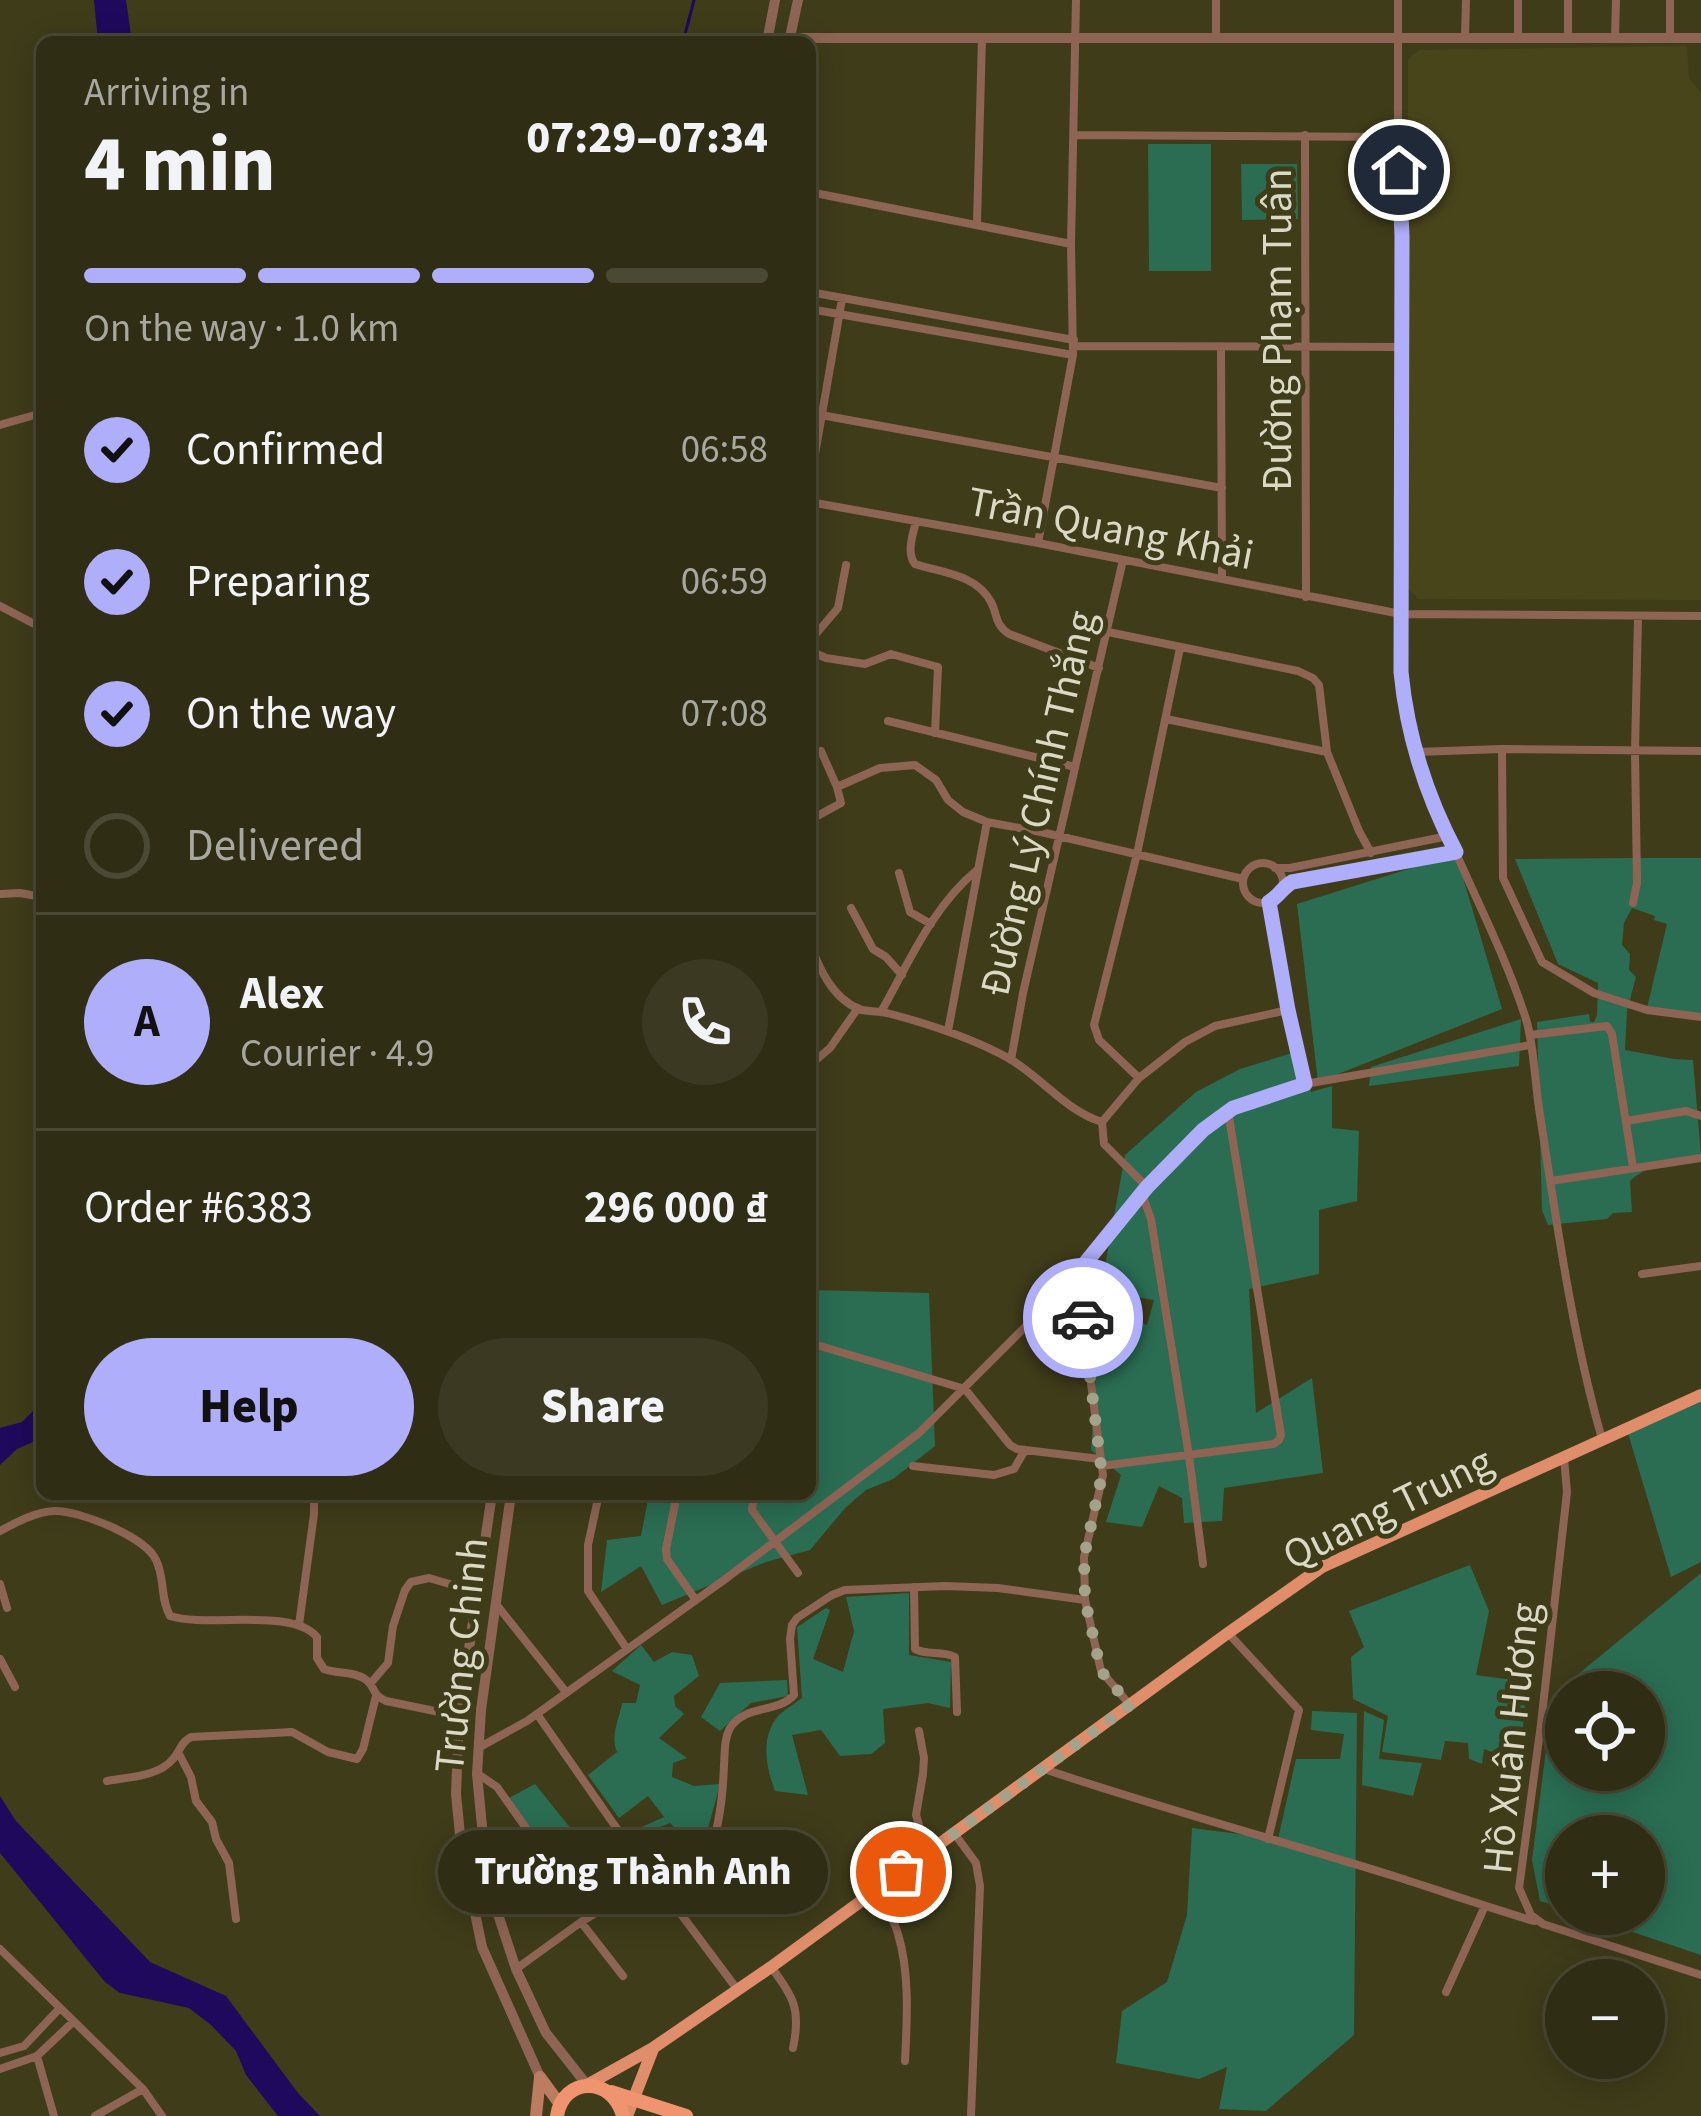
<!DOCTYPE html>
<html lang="en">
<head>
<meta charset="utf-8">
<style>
	body { margin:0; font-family:"Source Sans 3",sans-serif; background:#3b3922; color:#f1f3f6; height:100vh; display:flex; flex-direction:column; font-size:45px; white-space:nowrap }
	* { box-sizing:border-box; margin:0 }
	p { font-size:39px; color:#a7a8a0 }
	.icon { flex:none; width:66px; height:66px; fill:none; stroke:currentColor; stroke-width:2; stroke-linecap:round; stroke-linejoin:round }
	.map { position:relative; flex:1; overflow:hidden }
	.details { position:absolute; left:36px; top:36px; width:780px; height:1464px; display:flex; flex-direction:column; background:#2f2d14; border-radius:18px; box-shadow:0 6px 30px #0003,0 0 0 3px #4a4934 }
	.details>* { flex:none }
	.tools { position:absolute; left:1545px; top:1671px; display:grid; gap:24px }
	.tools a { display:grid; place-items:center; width:120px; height:120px; border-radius:50%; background:#2f2d14; box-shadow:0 6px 30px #0003,0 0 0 3px #4a4934; font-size:60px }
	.pin { position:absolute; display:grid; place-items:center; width:102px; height:102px; color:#fff; margin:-51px; border:6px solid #fff; border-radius:50%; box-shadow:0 3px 12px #0007 }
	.courier { position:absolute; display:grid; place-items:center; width:120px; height:120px; margin:-60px; border:9px solid #aeaefa; border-radius:50%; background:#fff; color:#222; box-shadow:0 3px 15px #0007 }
	.bubble { position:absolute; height:84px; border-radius:42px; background:#2f2d14; box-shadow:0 6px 30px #0003,0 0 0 3px #4a4934; font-size:39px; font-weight:800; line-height:84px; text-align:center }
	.headline em { font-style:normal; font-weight:800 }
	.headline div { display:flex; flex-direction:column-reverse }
	.headline { display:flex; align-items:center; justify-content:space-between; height:204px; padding:0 48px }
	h1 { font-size:78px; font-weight:800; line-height:90px }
	.bar { display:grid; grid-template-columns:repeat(4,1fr); gap:18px 12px; align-content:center; height:144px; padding:0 48px }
	.bar i { height:15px; border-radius:9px; background:#4a4934 }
	.bar .current { background:#aeaefa }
	.bar p { grid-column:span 4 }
	.line { display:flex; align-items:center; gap:30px; padding:0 48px; border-top:3px solid #4a4934 }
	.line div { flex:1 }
	.round { display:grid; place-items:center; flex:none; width:126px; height:126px; border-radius:63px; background:#3b3922 }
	ol { padding:0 48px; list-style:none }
	li { display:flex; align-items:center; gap:36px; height:132px }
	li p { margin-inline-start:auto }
	li .icon { padding:12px; border-radius:50%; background:#aeaefa; color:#111; stroke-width:4 }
	li:last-child { color:#a7a8a0 }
	li i { width:66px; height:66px; border:6px solid #4a4934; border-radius:50% }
	.button { display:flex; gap:24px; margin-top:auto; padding:24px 48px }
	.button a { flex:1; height:138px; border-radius:72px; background:#aeaefa; color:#111; font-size:48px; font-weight:800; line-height:138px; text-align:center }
	.button a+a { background:#3b3922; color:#f1f3f6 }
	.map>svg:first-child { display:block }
</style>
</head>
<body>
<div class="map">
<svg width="1701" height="2116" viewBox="0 0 1701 2116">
	<rect width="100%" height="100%" fill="#3f3c1a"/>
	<path fill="#49451b" d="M1687,46L1689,78L1701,93V600L1418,599L1408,588V60L1419,50Z"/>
	<path fill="#2a6d52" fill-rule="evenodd" d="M1148,144H1211V271H1149Z
		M1241,164H1297L1298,219L1242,220Z
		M1456,854L1502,1009L1318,1082L1297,904Z
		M1630,858H1701V1017L1647,1008L1667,924L1654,920L1655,916L1632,908L1624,923L1622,945L1630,954L1629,970L1636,977L1627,1011L1625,1050L1674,1059L1693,1060L1701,1155C1676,1161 1649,1163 1630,1181L1632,1212L1613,1213L1607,1219L1548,1225L1542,1210L1537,1022L1589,1014L1590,1022H1594L1597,1015L1598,983L1558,964L1515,859Z
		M1521,1019L1519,1066L1369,1086L1371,1067Z
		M1292,1053L1306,1067L1311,1092L1332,1086V1128L1359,1131L1357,1201L1319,1210V1274L1249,1289L1256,1413L1312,1378L1323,1473L1224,1488L1222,1521L1184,1523L1182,1498L1159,1486L1142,1527L1106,1522L1121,1475L1091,1450L1097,1357L1132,1346L1140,1322L1147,1325L1154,1300L1129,1296L1128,1284L1103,1278L1125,1155L1196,1092L1240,1069Z
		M810,1290L929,1293L935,1446L893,1479L866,1490L845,1508L810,1550L766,1562L662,1605L641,1566L601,1592L607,1540L641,1536L649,1494H810Z
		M1701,1397V1562L1671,1577L1627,1430Z
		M1470,1565L1489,1611L1476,1675L1527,1682L1520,1763L1484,1749L1482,1764L1469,1759L1468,1743L1445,1741L1441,1760L1382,1752L1388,1716L1353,1699L1351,1657L1364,1647L1349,1611Z
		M1701,1573V1955L1579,1914H1644V1836H1566V1909L1540,1901L1532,1860L1553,1695ZM1566,1692H1644V1770H1566Z
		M909,1593V1655L951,1662L950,1708L928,1703L883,1709L885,1743L871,1754L840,1756L821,1730L792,1735L808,1795L775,1791C766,1767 760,1738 778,1716C784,1710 794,1704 802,1698L797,1627L826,1608L830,1610L813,1659L843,1672L854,1631L846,1597Z
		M641,1645L654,1662L672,1652L692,1655L699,1676L674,1696L675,1706L684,1714L659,1738L687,1758L673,1763L672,1777L694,1786L720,1784L703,1847L682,1845L681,1834L670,1823L640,1835L637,1829L664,1817L648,1796L619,1818L588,1775L617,1752C610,1736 619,1720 622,1703H636L640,1685L612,1671Z
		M787,1680L788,1696L751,1703L720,1731L701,1717L720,1683Z
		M1312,1711L1357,1713L1354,2035L1266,2111L1219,2109L1227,2067L1199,2079L1116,2063L1122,2011L1167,1982L1187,1915L1192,1828L1278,1839L1296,1759H1340L1344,1734L1311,1730Z
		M1364,1711L1384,1720L1379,1759L1422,1763L1413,1796L1362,1785Z
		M535,1784L572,1830L545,1848L509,1798Z"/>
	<path fill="#1f095c" d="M94,0H126L132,42H98Z
		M42,1402V1438L17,1449L0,1465V1428L22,1422Z
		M0,1796L16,1821L150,1962L226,1996L298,2093L320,2116H278L246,2075L236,2051L211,2025L189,2008L120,1993L105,1982L0,1853Z"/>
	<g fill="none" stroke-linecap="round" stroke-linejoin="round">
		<path stroke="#1f095c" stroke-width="3" d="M683,42L694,0"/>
		<path stroke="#8e6554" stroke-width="8" d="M1398,0V137L1402,236L1401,672C1413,796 1487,900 1525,1016C1534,1042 1535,1086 1540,1115C1557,1224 1572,1334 1602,1439
			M1518,0V38
			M1568,0V38
			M1670,0V38
			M1216,37V0
			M1465,37L1466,0
			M1615,37L1616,0
			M1074,135L1398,137
			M1305,135L1306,597
			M810,192L1071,244
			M977,223L982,38
			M810,292L1074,340
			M810,309L1073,355
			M1073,346L1400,347
			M1221,347L1222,579
			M821,415L1222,488
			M0,425L42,413
			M810,483L842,299
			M810,502L1038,543L1401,614L1701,616
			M916,521C913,535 906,552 915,564C942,573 976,574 991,602C998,615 994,624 1009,634L1099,668
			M1038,543L1073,355L1071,244L1076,0
			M0,606L42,628
			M1108,632L1298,671L1313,678L1319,685L1327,752L1359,831L1371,853
			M810,641L838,608L846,565
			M810,651L826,658L865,664L891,654L938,667L935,733
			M1166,719L1327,752
			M888,721L1075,767
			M1502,749L1503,878L1542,962L1594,993L1647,1010L1701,1017
			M1416,752L1502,749L1701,751
			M837,787L880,768L915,765L936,780L948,800L963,812L987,822L1041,832L1243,879
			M810,820L841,803L837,787L821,751
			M1243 883a20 20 0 1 1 40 0a20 20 0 1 1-40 0Z
			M1275,868H1290L1448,836
			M899,873L910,912L931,924
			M1282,888L1292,882L1456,852
			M0,894L20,893L42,897
			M1269,902L1288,1010L1305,1083
			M1633,903L1637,883L1635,751L1638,618
			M851,908L873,949L886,957L902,975
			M810,943C819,968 832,998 859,1009C867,1012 878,1011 887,1013C929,1024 972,1038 1010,1059C1042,1078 1066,1111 1102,1122
			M881,1012C909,962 933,906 977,870
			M948,1031L987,822
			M1530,1035L1607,1026L1612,1034L1633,1167
			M1011,1060L1023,993L1123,560
			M810,1065L830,1048L858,1008
			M1139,1078L1099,1040L1094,1025L1137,854L1180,648
			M1626,1121L1686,1111L1701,1116
			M1102,1122L1139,1078L1185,1042L1215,1026L1288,1010
			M1102,1122L1104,1144L1147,1187
			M1551,1181L1701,1158
			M1142,1194L1151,1219L1189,1456L1203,1564
			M1078,1272L1085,1358L1090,1376L1103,1475L1084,1557L1085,1600L1101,1671L1130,1705
			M1642,1274L1701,1266
			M810,1343L965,1389L1010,1445L1017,1449L1100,1459
			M1564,1458L1567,1492L1541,1724L1519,1888L1531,1915L1543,1924L1701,1975
			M913,1466L994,1475L1014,1469L1025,1450
			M1101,1466L1274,1444L1279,1440L1281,1435L1228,1111
			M599,1494L588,1545V1591L627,1649
			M677,1494L666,1549L667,1559L695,1599
			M754,1494L752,1510L798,1573
			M0,1531C17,1522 35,1512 54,1511C79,1510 146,1537 156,1560C165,1578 160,1598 170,1616C208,1628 292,1607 317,1637V1658L324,1669C336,1674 354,1671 365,1679C377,1687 370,1694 386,1701L459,1716
			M0,1584L7,1608
			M914,1587L915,1649C927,1656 942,1650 955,1657L957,1712
			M496,1604L566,1692
			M299,1625L314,1514V1494
			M1228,1633L1299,1710L1268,1839
			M0,1659L15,1687
			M370,1684L388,1663L393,1626L405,1590L411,1582L429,1578L477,1592
			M537,1714L615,1826L737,1989
			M919,1731L924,1758L923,1774L916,1815L927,1852
			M480,1747L527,1721L724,1580L919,1433L1059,1293L1147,1187L1203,1129L1233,1108L1305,1084L1530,1045
			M178,1752L191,1777L196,1801L212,1822L216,1839L229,1863L236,1919
			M1044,1769C1160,1808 1278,1840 1394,1876C1441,1891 1487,1907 1534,1921
			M478,1774L497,1787L589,1917
			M107,1781C128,1777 158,1777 173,1759C181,1750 180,1743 191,1737L292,1732L328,1752L357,1759L363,1749L376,1696
			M954,1833L976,1863L980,1886L971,2116
			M661,1886C672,1880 685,1877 695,1870C719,1854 723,1791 724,1765C725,1752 724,1739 730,1728C745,1704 777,1714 794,1695L790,1639L792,1625L797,1618L832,1595L845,1590L946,1586L998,1588L1085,1600
			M874,1891C883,1904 894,1919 898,1934C910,1973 907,2021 905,2061
			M581,1922L623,1976
			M0,1949L143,2089L162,2116
			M771,1967C794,1997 801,2010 793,2048
			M516,1969L581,1922L653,1877
			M1446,1992L1485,1906
			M0,2053L24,2046L59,2009
			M37,2056L54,2116
			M0,2069L37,2056L73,2022
			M95,2116L143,2089"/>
		<path stroke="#8e6554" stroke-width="10" d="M790,38H1701
			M767,42L775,0
			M789,42L798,0
			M492,1494L459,1716L456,1794L461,1845L482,1947L540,2077
			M511,1494L481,1710L477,1774L484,1847L492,1896L516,1969L546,2033L587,2085"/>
		<path stroke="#bc7c61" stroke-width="12" d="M540,2077L559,2103
			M536,2116L540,2077"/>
		<path stroke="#df8d6a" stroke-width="12" d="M587,2085L653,2048L771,1967L1228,1633L1322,1567L1701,1395
			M627,2116L653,2049"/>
		<path stroke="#ef946e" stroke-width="14" d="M611,2092L686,2116
			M557,2116C563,2076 613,2076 623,2116"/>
	</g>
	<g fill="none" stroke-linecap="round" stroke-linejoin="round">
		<path stroke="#a4a28a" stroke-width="12" stroke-dasharray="0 21.6" d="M901,1872L1130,1705L1101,1671L1085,1600L1084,1557L1102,1475L1090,1376L1085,1358L1083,1318"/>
		<path stroke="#aeaefa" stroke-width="15" d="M1083,1318L1078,1272L1147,1187L1203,1130L1233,1108L1305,1084L1288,1010L1269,902C1279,896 1282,888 1292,882L1456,852C1427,797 1407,734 1401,672L1402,236L1399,170"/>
	</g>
	<g text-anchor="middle" stroke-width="10" stroke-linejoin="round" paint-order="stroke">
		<g font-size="42" fill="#dad9c6" stroke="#3f3c1a">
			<text transform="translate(1276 330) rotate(-90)" y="15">Đường Phạm Tuân</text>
			<text transform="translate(1111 527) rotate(11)" y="15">Trần Quang Khải</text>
			<text transform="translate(1037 803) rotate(-77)" y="15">Đường Lý Chính Thắng</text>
			<text transform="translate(1387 1507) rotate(-26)" y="15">Quang Trung</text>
			<text transform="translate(460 1655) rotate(-84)" y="15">Trường Chinh</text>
			<text transform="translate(1510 1738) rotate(-84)" y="15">Hồ Xuân Hương</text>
		</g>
	</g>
</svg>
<div class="tools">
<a><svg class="icon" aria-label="locate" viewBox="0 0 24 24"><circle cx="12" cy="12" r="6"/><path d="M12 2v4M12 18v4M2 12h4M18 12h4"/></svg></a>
<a>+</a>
<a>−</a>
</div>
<div class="pin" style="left:901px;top:1872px;background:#ea580c"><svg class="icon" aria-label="bag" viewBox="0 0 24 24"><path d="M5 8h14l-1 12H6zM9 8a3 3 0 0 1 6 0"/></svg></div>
<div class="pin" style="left:1399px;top:170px;background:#1f2937"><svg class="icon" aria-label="home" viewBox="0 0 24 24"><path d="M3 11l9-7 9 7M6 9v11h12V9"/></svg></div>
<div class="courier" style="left:1083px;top:1318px"><svg class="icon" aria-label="car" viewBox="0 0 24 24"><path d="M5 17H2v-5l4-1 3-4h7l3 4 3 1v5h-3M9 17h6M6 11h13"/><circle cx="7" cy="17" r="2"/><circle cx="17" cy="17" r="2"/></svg></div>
<div class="bubble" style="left:438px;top:1830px;width:390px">Trường Thành Anh</div>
<section class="details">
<div class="headline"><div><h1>4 min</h1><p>Arriving in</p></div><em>07:29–07:34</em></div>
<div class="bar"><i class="current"></i><i class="current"></i><i class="current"></i><i></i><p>On the way · 1.0 km</p></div>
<ol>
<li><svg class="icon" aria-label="check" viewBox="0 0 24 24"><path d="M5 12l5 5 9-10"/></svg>Confirmed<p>06:58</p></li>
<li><svg class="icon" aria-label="check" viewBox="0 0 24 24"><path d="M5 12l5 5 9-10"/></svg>Preparing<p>06:59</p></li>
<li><svg class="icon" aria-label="check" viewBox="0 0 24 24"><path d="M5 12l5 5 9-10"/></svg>On the way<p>07:08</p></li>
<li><i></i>Delivered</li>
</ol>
<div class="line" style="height:216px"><b class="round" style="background:#aeaefa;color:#111">A</b><div><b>Alex</b><p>Courier · 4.9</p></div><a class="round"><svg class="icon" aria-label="phone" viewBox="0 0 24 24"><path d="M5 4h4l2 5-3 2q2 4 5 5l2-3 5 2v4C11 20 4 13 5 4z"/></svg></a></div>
<div class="line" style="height:156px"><div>Order #6383</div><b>296 000 ₫</b></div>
<div class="button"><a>Help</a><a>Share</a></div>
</section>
</div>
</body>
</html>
